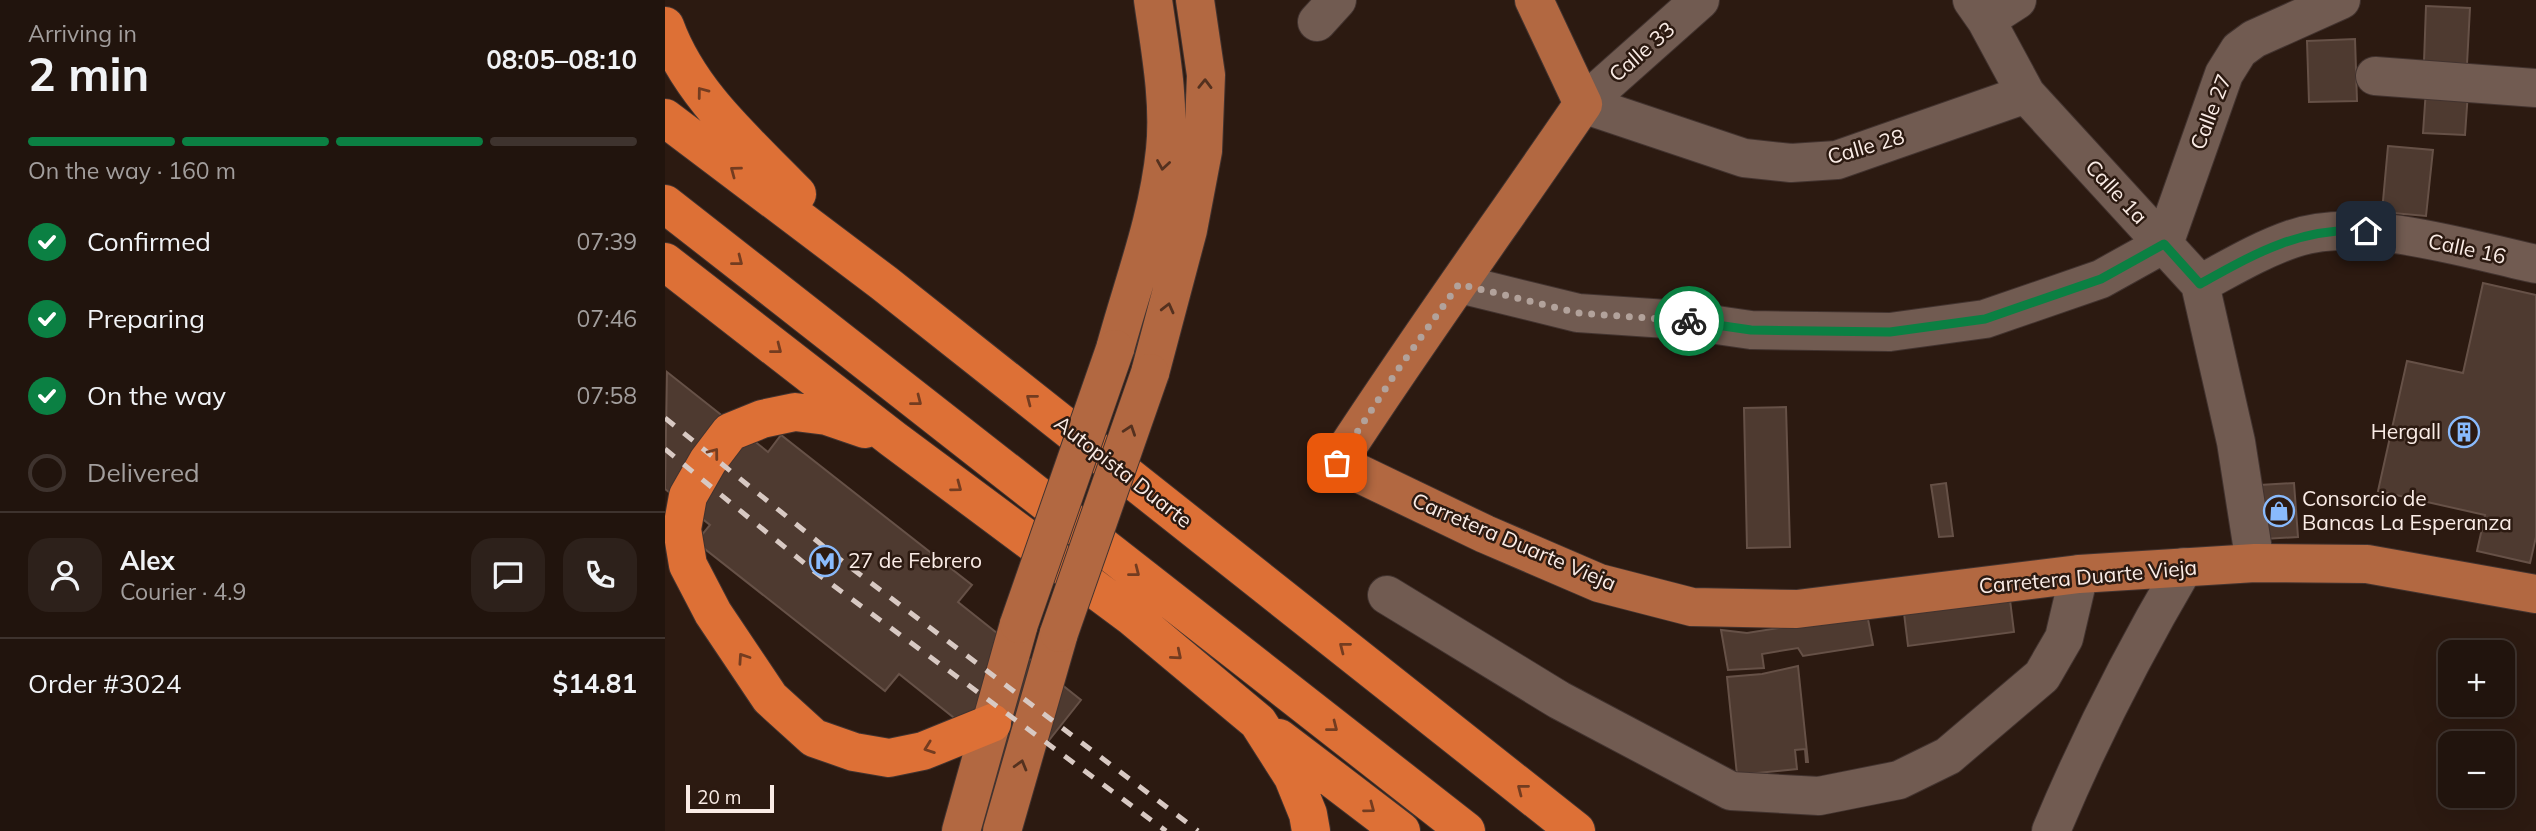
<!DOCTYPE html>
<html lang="en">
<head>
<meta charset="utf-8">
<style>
	body { margin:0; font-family:Mulish,sans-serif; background:#2d211b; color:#f1f3f6; height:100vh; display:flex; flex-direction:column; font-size:26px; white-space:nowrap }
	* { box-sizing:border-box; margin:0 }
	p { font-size:23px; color:#a29e9d }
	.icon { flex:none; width:38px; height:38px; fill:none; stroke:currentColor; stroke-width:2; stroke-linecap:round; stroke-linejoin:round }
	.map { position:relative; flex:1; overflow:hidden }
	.panel { display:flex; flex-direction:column; background:#21140d; width:665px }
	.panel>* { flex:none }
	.tools { position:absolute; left:1773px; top:640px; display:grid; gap:14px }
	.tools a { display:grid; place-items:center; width:77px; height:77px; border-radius:14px; background:#21140d; box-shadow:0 7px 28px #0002,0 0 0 2px #3e332e; font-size:35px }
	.scale { position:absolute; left:21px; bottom:18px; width:88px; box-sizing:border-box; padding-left:7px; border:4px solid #faece6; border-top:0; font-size:19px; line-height:24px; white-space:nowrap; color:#faece6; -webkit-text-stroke:5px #2c1a11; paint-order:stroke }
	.pin { position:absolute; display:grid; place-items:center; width:60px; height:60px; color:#fff; margin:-30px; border-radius:14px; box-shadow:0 4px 10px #0006 }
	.courier { position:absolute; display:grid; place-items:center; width:70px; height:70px; margin:-35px; border:5px solid #0b8043; border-radius:50%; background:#fff; color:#222; box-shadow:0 2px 9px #0007 }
	.headline em { font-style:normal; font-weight:700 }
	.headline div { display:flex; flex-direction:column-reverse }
	.headline { display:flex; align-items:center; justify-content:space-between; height:119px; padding:0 28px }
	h1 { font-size:46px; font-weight:700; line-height:52px }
	.bar { display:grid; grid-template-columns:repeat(4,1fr); gap:10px 7px; align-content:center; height:84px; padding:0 28px }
	.bar i { height:9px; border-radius:5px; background:#3e332e }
	.bar .active { background:#0b8043 }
	.bar p { grid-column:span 4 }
	.line { display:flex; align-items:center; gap:18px; padding:0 28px; border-top:2px solid #3e332e }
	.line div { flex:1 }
	.round { display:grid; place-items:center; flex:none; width:74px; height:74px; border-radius:21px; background:#2d211b }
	ol { padding:0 28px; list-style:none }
	li { display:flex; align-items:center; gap:21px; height:77px }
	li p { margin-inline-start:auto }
	li .icon { padding:7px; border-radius:50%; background:#0b8043; color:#fff; stroke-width:4 }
	li:last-child { color:#a29e9d }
	li i { width:38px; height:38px; border:4px solid #3e332e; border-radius:50% }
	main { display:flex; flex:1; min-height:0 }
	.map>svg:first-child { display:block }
</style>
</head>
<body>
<main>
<section class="panel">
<div class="headline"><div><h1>2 min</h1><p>Arriving in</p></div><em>08:05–08:10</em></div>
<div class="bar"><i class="active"></i><i class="active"></i><i class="active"></i><i></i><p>On the way · 160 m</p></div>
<ol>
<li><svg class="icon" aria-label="check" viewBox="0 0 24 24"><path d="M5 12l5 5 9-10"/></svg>Confirmed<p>07:39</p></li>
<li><svg class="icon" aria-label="check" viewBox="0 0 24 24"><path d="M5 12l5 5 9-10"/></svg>Preparing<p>07:46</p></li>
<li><svg class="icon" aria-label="check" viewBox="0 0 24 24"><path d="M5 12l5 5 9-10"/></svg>On the way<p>07:58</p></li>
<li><i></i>Delivered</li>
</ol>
<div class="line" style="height:126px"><a class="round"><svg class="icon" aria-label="person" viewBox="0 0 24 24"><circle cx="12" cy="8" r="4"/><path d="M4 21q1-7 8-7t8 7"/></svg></a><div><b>Alex</b><p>Courier · 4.9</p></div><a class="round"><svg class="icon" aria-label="chat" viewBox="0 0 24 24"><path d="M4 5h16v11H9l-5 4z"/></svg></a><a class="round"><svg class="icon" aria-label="phone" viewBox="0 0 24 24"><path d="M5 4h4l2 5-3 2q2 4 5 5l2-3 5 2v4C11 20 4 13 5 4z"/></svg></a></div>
<div class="line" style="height:91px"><div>Order #3024</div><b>$14.81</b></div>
</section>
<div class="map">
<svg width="1871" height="831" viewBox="0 0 1871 831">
	<rect width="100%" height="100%" fill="#2c1a11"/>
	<path fill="#4e3a30" stroke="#665147" stroke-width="2" d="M1761,6L1805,8L1802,64L1759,62Z
		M1690,39L1692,101L1644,102L1642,41Z
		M1761,89L1803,92L1800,135L1758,133Z
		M1723,146L1768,150L1761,216L1717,212Z
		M1818,283L1871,295V537L1865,563L1812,551L1820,515L1713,491L1742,361L1798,373Z
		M2,372L103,452L116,435L307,585L293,602L416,700L358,773L234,674L220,691L31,542L45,525L0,489Z
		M1121,407L1125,547L1082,548L1079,408Z
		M1281,483L1288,536L1274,537L1266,485Z
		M1629,483L1633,537L1599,539L1595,485Z
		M1345,600L1349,632L1243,646L1239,613Z
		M1202,614L1208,645L1138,656L1133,648L1097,654L1099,668L1063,670L1056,630L1082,633Z
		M1133,666L1143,762H1141L1140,749L1130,750L1132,769L1072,775L1062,677L1097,674Z"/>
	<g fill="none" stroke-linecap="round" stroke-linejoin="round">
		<g stroke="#42332f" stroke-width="40">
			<path id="minor" d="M1035,0L918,104L1079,158L1126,163L1172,160L1361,94
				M1307,0L1321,20L1361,94L1535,284L1571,442L1590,563
				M1321,20L1352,0
				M652,22L672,0
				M1710,76L1871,88
				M795,284L913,313L1017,320L1086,330L1225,332L1320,319L1436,279L1499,244L1559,74L1574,50L1589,39L1676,0
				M1535,284C1565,268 1595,250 1627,239C1695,215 1801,249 1871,264
				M722,595L894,700L1066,791L1154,796L1234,780L1283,756L1377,676L1399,638L1414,574
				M1386,831C1424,740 1469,652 1519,567"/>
		</g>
		<g stroke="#42332f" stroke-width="40">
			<path id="major" d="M869,0L918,104C836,224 751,341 672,463L820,534L934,583L1027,607L1132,609L1414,574L1590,563L1702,564L1871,594
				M450,349C468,283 493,219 500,150C505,101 495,49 488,0
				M485,373L523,230L538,151L541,75L530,0
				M296,831L354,624
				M337,831L394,633"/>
		</g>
		<g stroke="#42332f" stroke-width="40">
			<path id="highway" d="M0,26C25,95 83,143 132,194
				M0,118L219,283L911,831
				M0,204L801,831
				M0,262L228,439L466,616L593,722L628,777L643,814L646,831
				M200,429L162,416L130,412L97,419L65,432L43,461L23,496L17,529L23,565L48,613L105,698L149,738L189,752L224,758L258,751L327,723
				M614,738L736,831"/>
		</g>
		<use href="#minor" stroke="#715b51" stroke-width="38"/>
		<use href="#major" stroke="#b26841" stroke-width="38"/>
		<use href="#highway" stroke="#dd7036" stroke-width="38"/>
		<path stroke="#d8c9c3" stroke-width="5" stroke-dasharray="12 12" stroke-linecap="butt" d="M0,418L168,554L533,831
			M0,449L150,572L501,831"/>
		<g stroke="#42332f" stroke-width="40" stroke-linecap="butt">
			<path id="major-bridge" d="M354,624L450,349
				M394,633L485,373"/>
		</g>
		<use href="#major-bridge" stroke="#b26841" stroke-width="38"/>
	</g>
	<defs><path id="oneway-chevron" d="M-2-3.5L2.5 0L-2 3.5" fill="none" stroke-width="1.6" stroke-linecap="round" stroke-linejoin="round" transform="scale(1.75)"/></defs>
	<g stroke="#54311f">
		<use href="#oneway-chevron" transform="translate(540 84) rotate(-89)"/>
		<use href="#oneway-chevron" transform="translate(498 165) rotate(99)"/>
		<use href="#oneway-chevron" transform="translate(503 308) rotate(-76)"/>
		<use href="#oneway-chevron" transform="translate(465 430) rotate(-71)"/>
		<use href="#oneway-chevron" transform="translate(356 765) rotate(-74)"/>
	</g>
	<g stroke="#733c20">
		<use href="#oneway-chevron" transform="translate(37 92) rotate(-127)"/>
		<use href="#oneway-chevron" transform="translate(70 171) rotate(-143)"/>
		<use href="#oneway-chevron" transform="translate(73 261) rotate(38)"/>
		<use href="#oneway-chevron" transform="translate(112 349) rotate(38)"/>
		<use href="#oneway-chevron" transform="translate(366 399) rotate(-142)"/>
		<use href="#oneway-chevron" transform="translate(252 401) rotate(38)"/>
		<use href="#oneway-chevron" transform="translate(49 453) rotate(-53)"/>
		<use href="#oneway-chevron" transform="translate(292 487) rotate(37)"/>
		<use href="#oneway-chevron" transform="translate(470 572) rotate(38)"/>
		<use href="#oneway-chevron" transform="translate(679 647) rotate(-142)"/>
		<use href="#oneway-chevron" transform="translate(512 655) rotate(40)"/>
		<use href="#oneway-chevron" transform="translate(78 658) rotate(-124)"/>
		<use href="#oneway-chevron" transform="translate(668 727) rotate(38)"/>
		<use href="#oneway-chevron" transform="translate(264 748) rotate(160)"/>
		<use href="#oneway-chevron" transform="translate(857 789) rotate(-142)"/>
		<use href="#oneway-chevron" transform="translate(705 808) rotate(37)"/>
	</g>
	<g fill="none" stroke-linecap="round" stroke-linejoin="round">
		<path stroke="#b2a29b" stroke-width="7" stroke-dasharray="0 12.6" d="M672,463L732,371L794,284L913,313L1024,321"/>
		<path stroke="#0b8043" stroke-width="9" d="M1024,321L1086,330L1225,332L1320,319L1436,279L1499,244L1535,284C1589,254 1637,226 1701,231"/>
	</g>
	<defs>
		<g id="building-ring" transform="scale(1.575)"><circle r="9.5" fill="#2c1a11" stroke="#89bafc" stroke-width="1.5"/><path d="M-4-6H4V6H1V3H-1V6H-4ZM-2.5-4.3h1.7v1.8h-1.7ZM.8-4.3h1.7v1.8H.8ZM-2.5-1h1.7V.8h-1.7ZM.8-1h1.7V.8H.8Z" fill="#89bafc"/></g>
		<g id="shop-ring" transform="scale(1.575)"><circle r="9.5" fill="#2c1a11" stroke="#89bafc" stroke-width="1.5"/><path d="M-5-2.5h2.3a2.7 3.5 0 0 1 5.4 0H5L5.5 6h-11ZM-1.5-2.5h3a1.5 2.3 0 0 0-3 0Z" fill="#89bafc"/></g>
		<g id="metro-ring" transform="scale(1.575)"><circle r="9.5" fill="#2c1a11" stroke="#89bafc" stroke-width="1.5"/><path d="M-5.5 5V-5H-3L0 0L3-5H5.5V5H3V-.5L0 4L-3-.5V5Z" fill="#89bafc"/></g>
	</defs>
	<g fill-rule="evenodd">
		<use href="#building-ring" x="1799" y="432"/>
		<use href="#shop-ring" x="1614" y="511"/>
		<use href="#metro-ring" x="160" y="561"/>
	</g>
	<g text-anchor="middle" stroke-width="5" stroke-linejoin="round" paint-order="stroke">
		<g font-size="21" fill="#faece6" stroke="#2c1a11">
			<text transform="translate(977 52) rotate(-41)" y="7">Calle 33</text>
			<text transform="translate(1546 112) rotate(-69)" y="7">Calle 27</text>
			<text transform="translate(1201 147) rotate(-16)" y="7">Calle 28</text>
			<text transform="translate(1451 192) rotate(47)" y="7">Calle 1a</text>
			<text transform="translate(1802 249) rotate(12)" y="7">Calle 16</text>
			<text transform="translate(458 472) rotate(38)" y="7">Autopista Duarte</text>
			<text transform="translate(849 542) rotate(23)" y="7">Carretera Duarte Vieja</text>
			<text transform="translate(1423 577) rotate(-5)" y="7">Carretera Duarte Vieja</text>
		</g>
		<g font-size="21" fill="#faece6" stroke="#2c1a11" text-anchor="start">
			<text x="1776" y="439" text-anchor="end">Hergall</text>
			<text x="1637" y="506">Consorcio de<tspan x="1637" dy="24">Bancas La Esperanza</tspan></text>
			<text x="183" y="568">27 de Febrero</text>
		</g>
	</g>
</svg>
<div class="tools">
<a>+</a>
<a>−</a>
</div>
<div class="scale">20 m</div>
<div class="pin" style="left:672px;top:463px;background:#ea580c"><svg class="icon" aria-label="bag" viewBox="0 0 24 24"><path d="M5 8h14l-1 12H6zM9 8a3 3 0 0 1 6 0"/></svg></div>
<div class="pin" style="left:1701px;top:231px;background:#1f2937"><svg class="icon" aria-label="home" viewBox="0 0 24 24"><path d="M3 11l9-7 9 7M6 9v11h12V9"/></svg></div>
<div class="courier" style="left:1024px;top:321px"><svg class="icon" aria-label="bike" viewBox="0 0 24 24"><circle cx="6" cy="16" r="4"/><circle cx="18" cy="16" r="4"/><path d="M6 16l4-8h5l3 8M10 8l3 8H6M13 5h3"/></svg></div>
</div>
</main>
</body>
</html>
